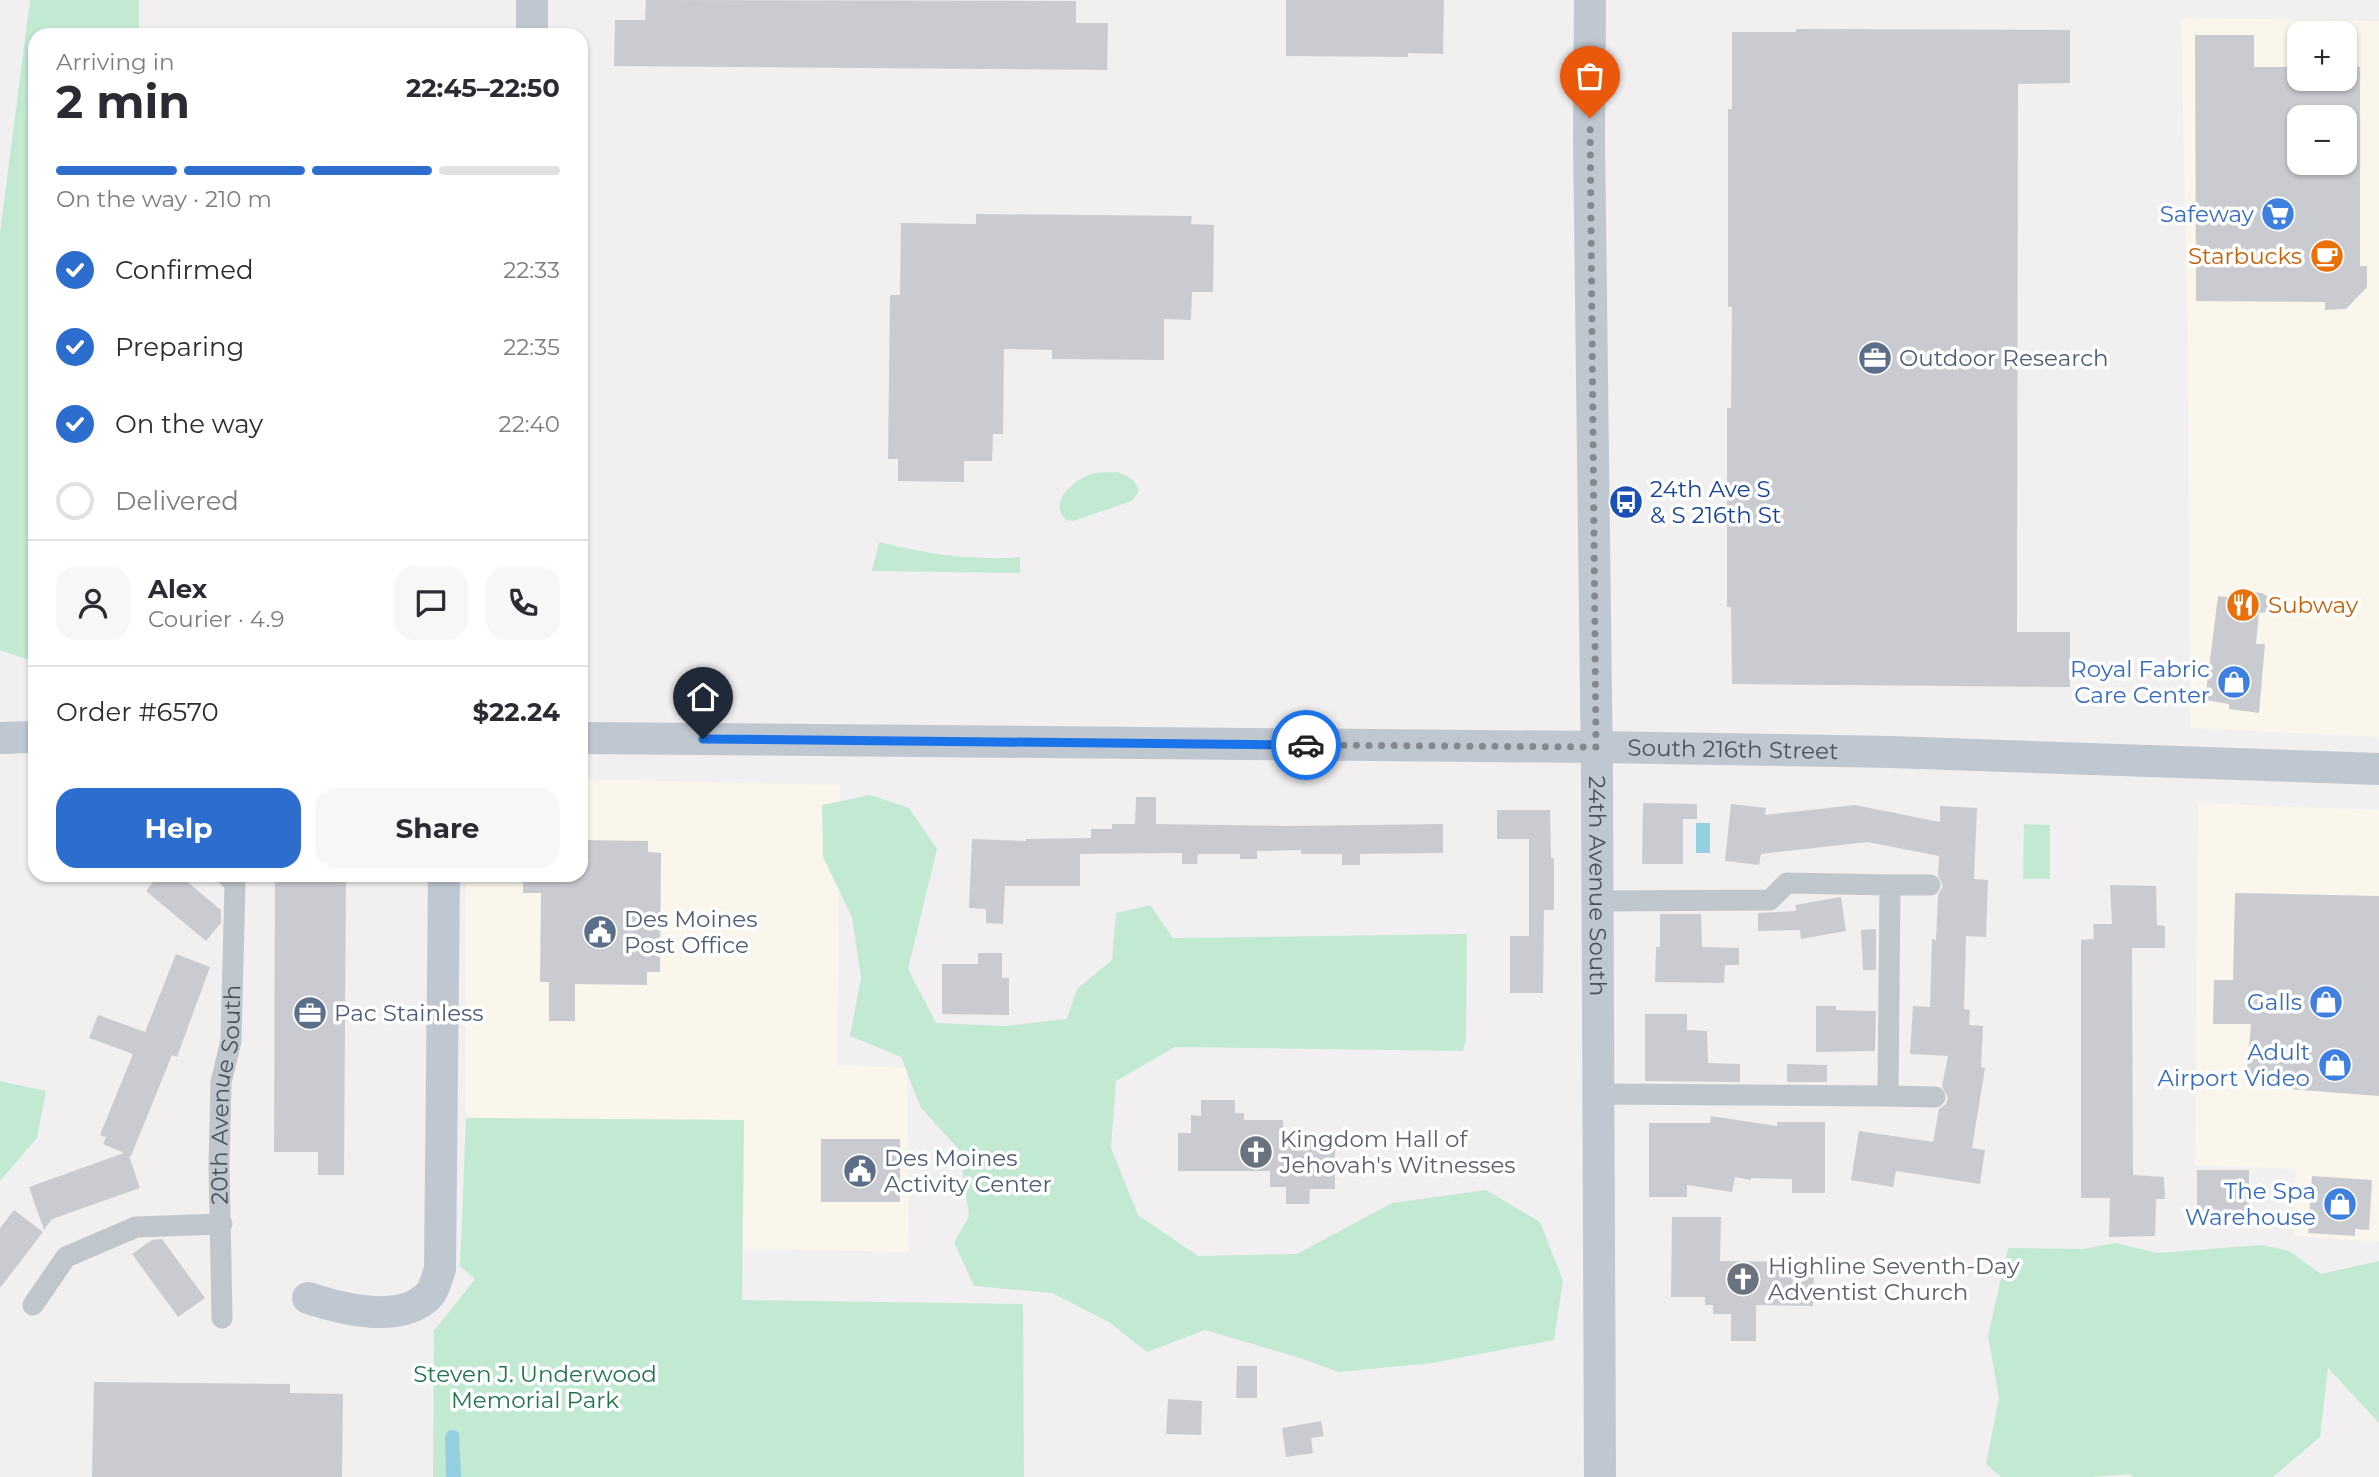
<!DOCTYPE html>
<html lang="en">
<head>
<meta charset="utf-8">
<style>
	body { margin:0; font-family:Montserrat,sans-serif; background:#f7f7f7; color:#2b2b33; height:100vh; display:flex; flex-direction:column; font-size:26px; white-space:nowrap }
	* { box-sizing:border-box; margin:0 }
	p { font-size:23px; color:#7c7c81 }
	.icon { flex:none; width:38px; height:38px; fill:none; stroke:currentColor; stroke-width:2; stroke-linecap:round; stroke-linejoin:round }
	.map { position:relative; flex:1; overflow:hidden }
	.side { position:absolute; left:28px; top:28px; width:560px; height:854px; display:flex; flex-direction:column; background:#fff; border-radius:21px; box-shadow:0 2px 5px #0004 }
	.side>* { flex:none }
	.controls { position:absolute; left:2287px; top:21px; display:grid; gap:14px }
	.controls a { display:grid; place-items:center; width:70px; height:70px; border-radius:14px; background:#fff; box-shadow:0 2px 5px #0004; font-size:35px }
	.pin { position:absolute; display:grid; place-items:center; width:60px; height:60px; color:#fff; margin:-72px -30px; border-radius:50% 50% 50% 0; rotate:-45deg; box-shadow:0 0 7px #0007 }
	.pin .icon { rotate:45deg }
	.courier { position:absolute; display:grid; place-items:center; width:70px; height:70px; margin:-35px; border:5px solid #1a73e8; border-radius:50%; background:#fff; color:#222; box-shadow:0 2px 9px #0007 }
	.head em { font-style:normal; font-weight:700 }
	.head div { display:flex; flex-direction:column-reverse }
	.head { display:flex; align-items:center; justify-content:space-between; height:119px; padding:0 28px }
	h1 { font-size:46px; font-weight:700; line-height:52px }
	.bar { display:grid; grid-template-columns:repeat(4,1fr); gap:10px 7px; align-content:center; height:84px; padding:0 28px }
	.bar i { height:9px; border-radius:5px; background:#e1e1e2 }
	.bar .current { background:#2d6dce }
	.bar p { grid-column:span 4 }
	.line { display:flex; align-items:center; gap:18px; padding:0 28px; border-top:2px solid #e1e1e2 }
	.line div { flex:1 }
	.round { display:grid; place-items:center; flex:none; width:74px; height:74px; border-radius:21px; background:#f7f7f7 }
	ol { padding:0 28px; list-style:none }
	li { display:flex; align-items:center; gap:21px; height:77px }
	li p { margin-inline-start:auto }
	li .icon { padding:7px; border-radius:50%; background:#2d6dce; color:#fff; stroke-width:4 }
	li:last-child { color:#7c7c81 }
	li i { width:38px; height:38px; border:4px solid #e1e1e2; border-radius:50% }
	.cta { display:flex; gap:14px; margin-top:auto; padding:14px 28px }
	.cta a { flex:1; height:80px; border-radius:21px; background:#2d6dce; color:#fff; font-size:28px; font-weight:700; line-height:80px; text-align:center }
	.cta a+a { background:#f7f7f7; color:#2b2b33 }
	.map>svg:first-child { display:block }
</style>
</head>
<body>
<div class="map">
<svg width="2379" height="1477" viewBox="0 0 2379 1477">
	<rect width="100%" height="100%" fill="#f1efef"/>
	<path fill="#faf6eb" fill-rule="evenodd" d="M2181,18L2379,21V737L2190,728L2188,358ZM2300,33H2345V79H2300ZM2300,117H2345V163H2300Z
		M581,779L840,785L837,1065L907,1068L909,1252L743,1249L744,1120L466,1118V875H581Z
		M2198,803L2379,810V1242L2294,1236L2296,1169L2195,1165Z"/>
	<path fill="#c2ead3" d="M30,0H139V35H35V662L0,650V233Z
		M1117,472C1127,476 1136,479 1139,491L1132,501L1073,521L1066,520C1047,501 1075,478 1095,473C1102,472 1110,472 1117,472Z
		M879,542C927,554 971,561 1020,557V573L872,571Z
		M870,795L909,808L937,849L908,969L936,1023L1005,1026L1067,1019L1077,989L1112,960L1116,913L1150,905L1173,938L1467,934L1466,1040L1463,1051L1175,1047L1116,1081L1111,1148L1138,1215L1198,1256L1297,1254L1392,1203L1486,1190L1540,1222L1563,1281L1554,1340L1432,1363L1339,1372L1300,1358L1205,1330L1147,1352L1109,1322L1052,1293L974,1286L954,1242L969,1217L960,1151L921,1108L901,1057L850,1036L861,978L852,917L823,857L822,805Z
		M2024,824L2050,825V879H2023Z
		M0,1081L46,1091L37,1138L0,1181Z
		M466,1118L744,1120L742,1300L1023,1304L1024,1477H433L434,1331L475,1279L460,1266Z
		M2115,1243L2157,1253L2262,1245L2289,1251L2321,1274L2379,1261V1423L2328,1368L2320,1437L2273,1477H2133L2130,1474L2091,1477H2001L1986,1464L1999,1398L1988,1336L2008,1248L2082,1249Z"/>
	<path fill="#94cfe2" d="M1696,823H1710V853H1696Z
		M450,1430H455L459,1433L461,1477H446L445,1438L447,1432Z"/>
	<path fill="#cacbd1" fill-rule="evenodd" d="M646,0L1076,1V23H1108L1107,70L614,66L615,20H645Z
		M1286,0H1444L1443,54L1408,53V57L1286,56Z
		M1796,29L2070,30V83L2018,84L2017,632H2070V687L1732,684L1731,607H1727V408H1731L1732,307H1728V109H1732V32H1796Z
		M2195,35H2254V67H2300V79H2345V67H2360V266H2367V287L2346,309L2325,310V302L2196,301ZM2300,117H2345V163H2300Z
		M976,214L1192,216L1191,224L1214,225L1213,292H1192L1191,320L1164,319V360L1052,359V350L1004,349L1003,434H993L992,461H964V482L898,481V459H888L890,295H900L901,223L976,224Z
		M2251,592L2262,593L2270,598L2268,612L2259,613L2256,644H2265L2259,713L2229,709V704L2205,700L2218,596L2250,600Z
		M1136,797H1156V824L1289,826L1443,824V853L1360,854V865H1342V854H1301V850L1257,851V859H1240V854H1198L1197,864H1182V853L1080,854V886H1005L1003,924L986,923V909L969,908L972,839L1026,841V839L1091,838V829H1112V824H1135Z
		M1643,803L1697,804V819H1683V864H1642Z
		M1731,804L1766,808L1765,815L1855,805L1940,822V806L1977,808L1974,879L1988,880L1986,937L1966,936L1964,1009L1970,1010L1969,1025L1983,1026L1981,1067L1985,1068L1972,1148L1985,1150L1980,1184L1896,1171L1893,1187L1851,1180L1859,1131L1933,1142L1939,1109L1946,1104L1948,1098L1942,1086L1948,1056L1910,1054L1913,1006L1930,1007L1932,939L1936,940L1938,895L1943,886L1938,875L1939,856L1868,842L1761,854L1759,865L1725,861Z
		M1497,810H1550L1551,858H1554V910H1544L1543,993H1510V936H1529V839H1497Z
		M581,840L648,841V852L661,853L660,972H647V985L575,984V1021H549V982H540L541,893H523V875H581Z
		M159,875H179L221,910V923L206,941L146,891Z
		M275,875H346L344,1175H318V1152H274Z
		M2110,885L2156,886L2157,925L2165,926V948H2132L2133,1175L2164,1177L2165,1199H2156L2155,1236L2109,1237L2110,1198H2081V940L2094,939L2093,924H2112Z
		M2235,893L2379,896V1096L2288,1089V1085L2246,1082L2251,1024H2213L2214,980H2233Z
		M1841,897L1846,931L1801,939L1800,930L1758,931V913L1796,911L1795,905Z
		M1660,914H1701L1702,947L1739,948V965H1725L1724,983L1655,982L1656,947H1660Z
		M1876,929V970H1863L1861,930Z
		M978,953H1002V978H1009V1015L942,1014V964H978Z
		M176,954L210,967L177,1057L172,1055L131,1156H129L140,1188L52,1219L44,1230L29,1187L124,1153L103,1144L106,1137L100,1135L133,1054L89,1038L98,1015L145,1032Z
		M1816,1006H1836V1010L1876,1011L1875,1051L1816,1052Z
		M1645,1014H1687V1030L1707,1031L1708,1063L1740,1064V1082L1645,1081Z
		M1787,1064L1827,1065V1082H1787Z
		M1201,1100H1235V1113H1244V1120H1283V1134H1335V1189H1310L1309,1204H1286V1187H1270V1171H1178V1133H1191V1115L1201,1116Z
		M1711,1116L1777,1126V1122H1825V1193H1792V1179L1751,1178V1180L1735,1177L1732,1192L1687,1185V1197H1649V1123H1710Z
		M821,1139H900V1202H821Z
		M2197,1170H2249V1223H2197Z
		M2312,1176L2372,1180L2369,1230L2355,1229V1236L2308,1233Z
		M14,1210L43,1232L0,1288V1228Z
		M1672,1217H1721L1720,1261L1814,1262L1813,1306L1756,1305V1341H1731V1314H1713V1305H1705V1297H1671Z
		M162,1239L205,1298L178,1317L132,1254L152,1240Z
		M1237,1366H1257V1398H1236Z
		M94,1382L290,1384V1393L343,1394L342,1477H92Z
		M1168,1399L1202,1401L1201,1435L1166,1434Z
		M1321,1421L1324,1436L1311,1438L1313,1453L1286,1457L1282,1428Z"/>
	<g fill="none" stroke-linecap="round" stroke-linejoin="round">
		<g stroke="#bfc6cc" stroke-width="21">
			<path d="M1890,885H1930"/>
			<path d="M1598,901L1770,900L1787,883L1890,885L1888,1096L1599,1094"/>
			<path d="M1888,1096L1935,1097"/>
			<path d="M33,1305L66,1257L136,1227L222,1224"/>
			<path id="s1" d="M222,1318L219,1164L221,1082L231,1041L235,883L226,875"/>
		</g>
		<g stroke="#bfc7d1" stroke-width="32">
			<path id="s2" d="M1590,0L1589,139L1597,776L1600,1477"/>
			<path d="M532,35V0"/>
			<path d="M0,738L35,737"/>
			<path id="s3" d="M581,738L1596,747L1891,752L2379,769"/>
			<path d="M308,1298C342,1309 402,1325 430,1294C435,1288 437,1277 440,1269L444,875"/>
		</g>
	</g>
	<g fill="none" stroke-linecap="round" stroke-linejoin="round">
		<path stroke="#84898f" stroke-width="7" stroke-dasharray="0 12.6" d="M1306,745L1596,747L1590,118"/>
		<path stroke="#1a73e8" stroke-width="9" d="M703,739L1306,745"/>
	</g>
	<defs>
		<g id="supermarket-disc" transform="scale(1.75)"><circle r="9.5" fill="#3f7fe0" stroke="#fff"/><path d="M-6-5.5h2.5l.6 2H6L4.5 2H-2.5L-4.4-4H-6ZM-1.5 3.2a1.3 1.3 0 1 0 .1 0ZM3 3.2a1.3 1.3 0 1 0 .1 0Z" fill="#fff"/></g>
		<g id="cafe-disc" transform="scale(1.75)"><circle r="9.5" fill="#e8710a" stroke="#fff"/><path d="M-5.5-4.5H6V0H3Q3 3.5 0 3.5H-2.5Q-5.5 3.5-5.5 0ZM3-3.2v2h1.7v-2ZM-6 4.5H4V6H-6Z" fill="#fff"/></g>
		<g id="office-disc" transform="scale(1.75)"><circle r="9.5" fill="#5c6f8a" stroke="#fff"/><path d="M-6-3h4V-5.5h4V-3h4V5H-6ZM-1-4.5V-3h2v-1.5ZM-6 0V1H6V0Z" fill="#fff"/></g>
		<g id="bus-disc" transform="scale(1.75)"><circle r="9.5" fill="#1a4fb4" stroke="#fff"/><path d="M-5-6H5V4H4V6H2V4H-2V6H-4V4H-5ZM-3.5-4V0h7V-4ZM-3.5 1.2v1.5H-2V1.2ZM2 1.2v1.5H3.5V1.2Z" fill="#fff"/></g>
		<g id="restaurant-disc" transform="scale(1.75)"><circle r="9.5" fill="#e8710a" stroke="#fff"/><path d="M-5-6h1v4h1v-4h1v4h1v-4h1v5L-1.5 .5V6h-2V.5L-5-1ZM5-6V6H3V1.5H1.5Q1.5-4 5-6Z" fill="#fff"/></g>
		<g id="shop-disc" transform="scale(1.75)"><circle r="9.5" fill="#3f7fe0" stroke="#fff"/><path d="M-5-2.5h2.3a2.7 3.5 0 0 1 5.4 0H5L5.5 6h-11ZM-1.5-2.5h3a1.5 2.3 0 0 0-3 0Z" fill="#fff"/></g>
		<g id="civic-disc" transform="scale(1.75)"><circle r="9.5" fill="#5c6f8a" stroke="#fff"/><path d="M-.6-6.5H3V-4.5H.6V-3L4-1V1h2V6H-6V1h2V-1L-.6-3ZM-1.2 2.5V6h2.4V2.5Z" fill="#fff"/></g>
		<g id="church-disc" transform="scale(1.75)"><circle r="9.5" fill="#6b7280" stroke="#fff"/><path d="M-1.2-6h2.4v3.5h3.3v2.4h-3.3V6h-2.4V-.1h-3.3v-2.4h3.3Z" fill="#fff"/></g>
	</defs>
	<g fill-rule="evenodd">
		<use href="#supermarket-disc" x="2278" y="214"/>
		<use href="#cafe-disc" x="2327" y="256"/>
		<use href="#office-disc" x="1875" y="358"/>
		<use href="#bus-disc" x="1626" y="502"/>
		<use href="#restaurant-disc" x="2243" y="605"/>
		<use href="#shop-disc" x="2234" y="682"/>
		<use href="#civic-disc" x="600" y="932"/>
		<use href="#shop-disc" x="2326" y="1002"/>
		<use href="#office-disc" x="310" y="1013"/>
		<use href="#shop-disc" x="2335" y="1065"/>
		<use href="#church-disc" x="1256" y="1152"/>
		<use href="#civic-disc" x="860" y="1171"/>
		<use href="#shop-disc" x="2340" y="1204"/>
		<use href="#church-disc" x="1743" y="1279"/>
	</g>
	<g text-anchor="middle" stroke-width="7" stroke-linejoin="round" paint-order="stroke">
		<g font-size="23" fill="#366cbe" stroke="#fff" text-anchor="end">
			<text x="2254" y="222">Safeway</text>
			<text x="2210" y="677">Royal Fabric<tspan x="2210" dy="26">Care Center</tspan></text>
			<text x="2302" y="1010">Galls</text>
			<text x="2310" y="1060">Adult<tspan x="2310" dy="26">Airport Video</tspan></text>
			<text x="2316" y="1199">The Spa<tspan x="2316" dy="26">Warehouse</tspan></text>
		</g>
		<g font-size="23" fill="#c56008" stroke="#fff" text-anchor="end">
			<text x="2302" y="264">Starbucks</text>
			<text x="2268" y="613" text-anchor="start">Subway</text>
		</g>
		<g font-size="23" fill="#4e5e75" stroke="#fff" text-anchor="start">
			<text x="1899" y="366">Outdoor Research</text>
			<text x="624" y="927">Des Moines<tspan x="624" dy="26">Post Office</tspan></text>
			<text x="334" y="1021">Pac Stainless</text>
			<text x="884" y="1166">Des Moines<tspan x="884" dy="26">Activity Center</tspan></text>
		</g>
		<g font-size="23" fill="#164399" stroke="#fff" text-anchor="start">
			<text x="1650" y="497">24th Ave S<tspan x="1650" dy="26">&amp; S 216th St</tspan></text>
		</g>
		<g font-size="23" fill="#49525b" stroke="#fff">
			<text dy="8" stroke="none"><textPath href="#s3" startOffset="1152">South 216th Street</textPath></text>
			<text dy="8" stroke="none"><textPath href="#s2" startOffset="886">24th Avenue South</textPath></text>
			<text dy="8" stroke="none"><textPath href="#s1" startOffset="224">20th Avenue South</textPath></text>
		</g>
		<g font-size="23" fill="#5b616d" stroke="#fff" text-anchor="start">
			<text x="1280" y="1147">Kingdom Hall of<tspan x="1280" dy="26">Jehovah's Witnesses</tspan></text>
			<text x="1768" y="1274">Highline Seventh-Day<tspan x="1768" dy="26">Adventist Church</tspan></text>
		</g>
		<g font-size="23" fill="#21754e" stroke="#fff">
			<text x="535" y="1382">Steven J. Underwood<tspan x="535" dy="26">Memorial Park</tspan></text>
		</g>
	</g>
</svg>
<div class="controls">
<a>+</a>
<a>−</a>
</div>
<div class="pin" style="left:1590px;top:118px;background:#ea580c"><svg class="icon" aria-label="bag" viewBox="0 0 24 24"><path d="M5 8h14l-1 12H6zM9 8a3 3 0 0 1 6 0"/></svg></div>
<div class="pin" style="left:703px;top:739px;background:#1f2937"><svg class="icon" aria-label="home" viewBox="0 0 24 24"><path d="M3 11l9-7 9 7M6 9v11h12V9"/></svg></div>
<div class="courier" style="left:1306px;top:745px"><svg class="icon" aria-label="car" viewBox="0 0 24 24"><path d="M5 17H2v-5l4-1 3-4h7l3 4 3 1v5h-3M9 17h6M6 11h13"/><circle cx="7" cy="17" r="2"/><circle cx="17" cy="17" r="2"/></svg></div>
<section class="side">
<div class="head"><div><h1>2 min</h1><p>Arriving in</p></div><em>22:45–22:50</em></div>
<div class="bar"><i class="current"></i><i class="current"></i><i class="current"></i><i></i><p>On the way · 210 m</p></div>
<ol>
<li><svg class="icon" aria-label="check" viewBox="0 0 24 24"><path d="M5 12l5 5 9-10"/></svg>Confirmed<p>22:33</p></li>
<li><svg class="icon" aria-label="check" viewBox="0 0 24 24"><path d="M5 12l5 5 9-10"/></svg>Preparing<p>22:35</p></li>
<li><svg class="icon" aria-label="check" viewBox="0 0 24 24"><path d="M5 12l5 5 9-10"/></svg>On the way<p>22:40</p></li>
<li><i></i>Delivered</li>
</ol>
<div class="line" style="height:126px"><a class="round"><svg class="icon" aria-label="person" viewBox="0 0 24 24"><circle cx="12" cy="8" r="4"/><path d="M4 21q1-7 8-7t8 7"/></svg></a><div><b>Alex</b><p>Courier · 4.9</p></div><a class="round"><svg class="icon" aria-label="chat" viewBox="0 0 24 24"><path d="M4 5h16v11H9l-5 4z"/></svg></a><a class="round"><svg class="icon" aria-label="phone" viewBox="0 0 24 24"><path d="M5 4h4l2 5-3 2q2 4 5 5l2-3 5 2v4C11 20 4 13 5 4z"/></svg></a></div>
<div class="line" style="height:91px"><div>Order #6570</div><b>$22.24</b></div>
<div class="cta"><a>Help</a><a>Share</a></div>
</section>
</div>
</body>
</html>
